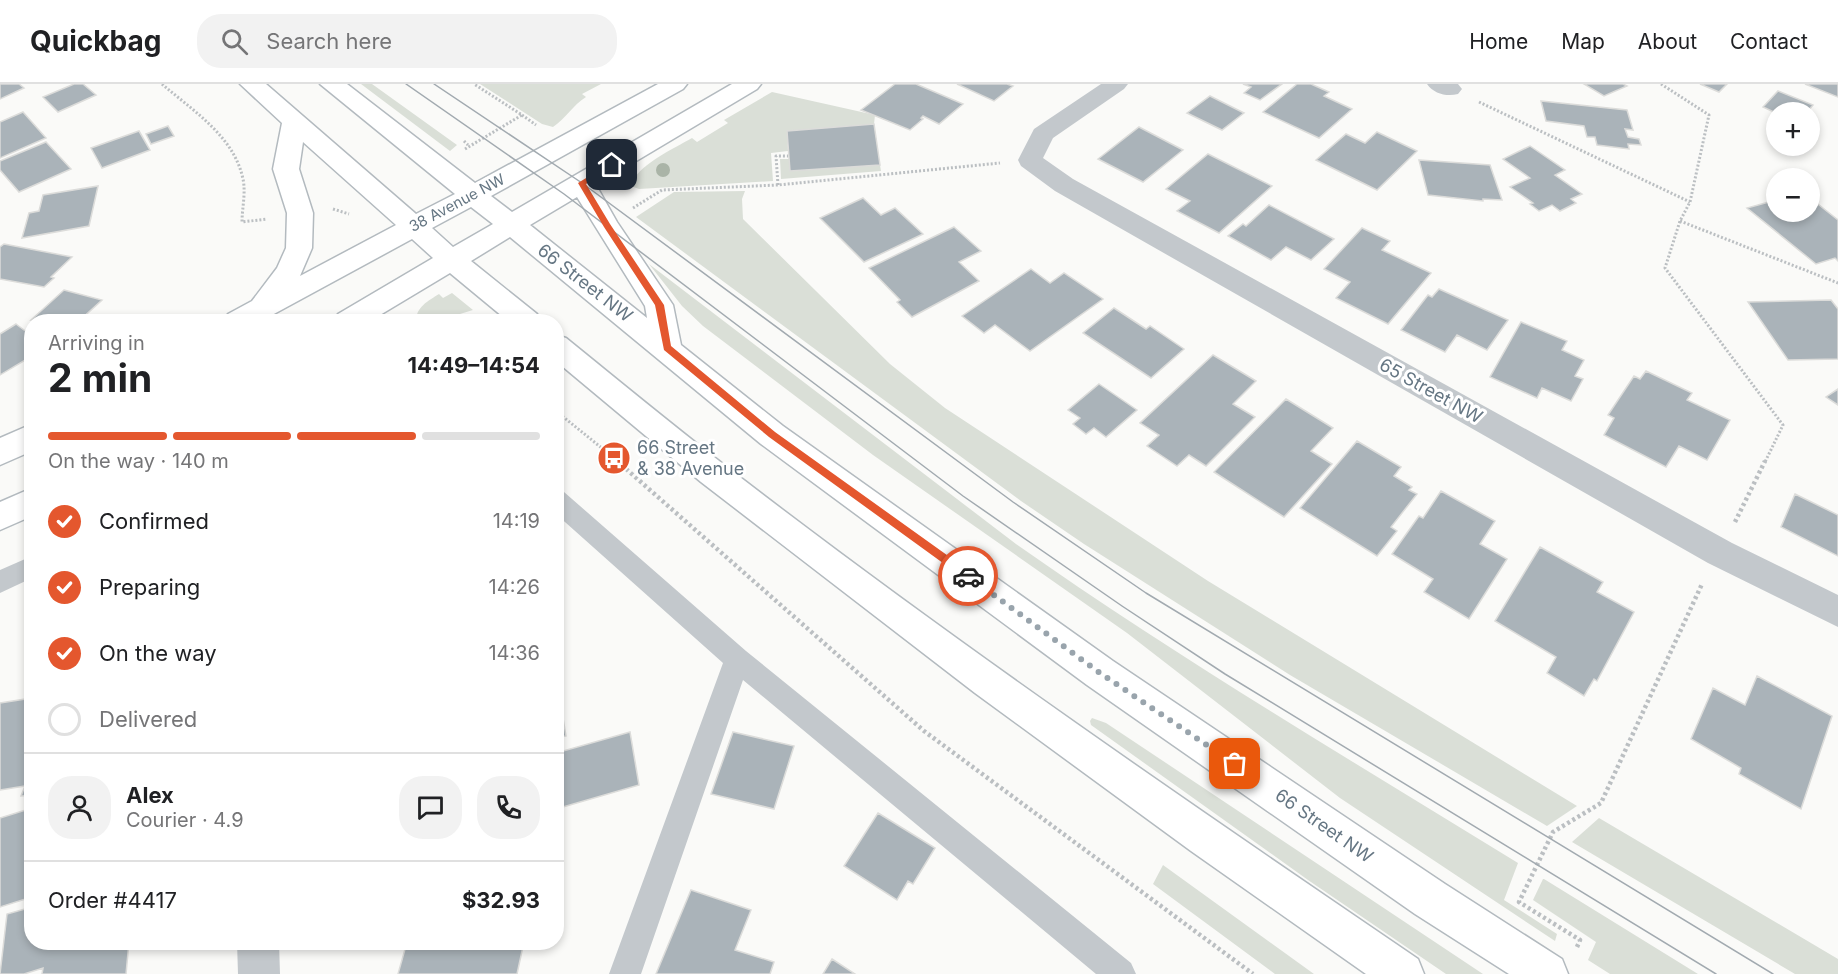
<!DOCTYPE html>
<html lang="en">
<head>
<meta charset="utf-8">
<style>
	body { margin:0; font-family:Inter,sans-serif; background:#f2f2f2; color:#202124; height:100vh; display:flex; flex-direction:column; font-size:22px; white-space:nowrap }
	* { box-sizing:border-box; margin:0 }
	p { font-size:20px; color:#757577 }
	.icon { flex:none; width:33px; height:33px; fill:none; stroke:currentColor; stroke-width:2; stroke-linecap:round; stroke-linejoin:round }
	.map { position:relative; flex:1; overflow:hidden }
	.drawer { position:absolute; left:24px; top:230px; width:540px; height:636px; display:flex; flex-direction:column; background:#fff; border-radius:24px; box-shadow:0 3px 9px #0003 }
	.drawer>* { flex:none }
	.fabs { position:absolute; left:1766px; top:18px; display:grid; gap:12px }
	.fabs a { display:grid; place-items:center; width:54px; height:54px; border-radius:50%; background:#fff; box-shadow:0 3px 9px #0003; font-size:30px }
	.pin { position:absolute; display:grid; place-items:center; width:51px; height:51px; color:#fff; margin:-26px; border-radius:12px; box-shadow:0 3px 9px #0006 }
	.courier { position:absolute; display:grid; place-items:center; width:60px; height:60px; margin:-30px; border:4px solid #e4572e; border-radius:50%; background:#fff; color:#222; box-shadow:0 2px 8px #0007 }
	.summary em { font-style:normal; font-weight:700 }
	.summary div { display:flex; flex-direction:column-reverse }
	.summary { display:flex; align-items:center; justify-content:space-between; height:102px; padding:0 24px }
	h1 { font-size:39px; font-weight:700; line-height:45px }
	.bar { display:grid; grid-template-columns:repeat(4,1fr); gap:9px 6px; align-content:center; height:72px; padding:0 24px }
	.bar i { height:8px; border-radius:4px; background:#e0e0e0 }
	.bar .on { background:#e4572e }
	.bar p { grid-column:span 4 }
	.line { display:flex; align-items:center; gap:15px; padding:0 24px; border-top:2px solid #e0e0e0 }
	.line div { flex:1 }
	.round { display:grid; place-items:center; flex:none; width:63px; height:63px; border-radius:24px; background:#f2f2f2 }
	ol { padding:0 24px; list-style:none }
	li { display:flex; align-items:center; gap:18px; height:66px }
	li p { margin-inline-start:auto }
	li .icon { padding:6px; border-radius:50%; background:#e4572e; color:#fff; stroke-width:4 }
	li:last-child { color:#757577 }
	li i { width:33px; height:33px; border:3px solid #e0e0e0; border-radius:50% }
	header { display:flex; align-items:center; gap:36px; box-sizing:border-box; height:84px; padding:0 30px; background:#fff; border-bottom:2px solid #e0e0e0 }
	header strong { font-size:28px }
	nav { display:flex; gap:33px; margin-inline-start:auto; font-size:21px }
	.search { width:420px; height:54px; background:#f2f2f2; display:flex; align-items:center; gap:15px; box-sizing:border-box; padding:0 21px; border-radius:24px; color:#757577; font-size:22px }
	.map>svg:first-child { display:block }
</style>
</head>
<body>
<header>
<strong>Quickbag</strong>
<div class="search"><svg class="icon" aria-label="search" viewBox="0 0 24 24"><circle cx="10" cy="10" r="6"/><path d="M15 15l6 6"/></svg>Search here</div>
<nav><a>Home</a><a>Map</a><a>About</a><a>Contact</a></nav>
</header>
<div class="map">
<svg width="1838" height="890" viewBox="0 0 1838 890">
	<rect width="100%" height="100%" fill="#fafaf8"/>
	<path fill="#dadfd7" d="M361,0H372L457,61L450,67Z
		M480,0H601L582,10L586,13C573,21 566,34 553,43L542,40Z
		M772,8L875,31L874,40L787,47L788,67L771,69L773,97L639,105L631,102C635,82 675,64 692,54L697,58L728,39L724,36Z
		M780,75H789L790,87L880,81L881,87L781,95Z
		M745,107L742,115L743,135L890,280L945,324L1208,497L1577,722L1547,742L1290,591L1084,460L1021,417L636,133L674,108Z
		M649,180L1016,460C1178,574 1349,675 1518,779L1504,816L1557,850L1555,857L1340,714L1127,549L873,371L703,242L682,222Z
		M452,209L473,226L437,237H416C416,223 428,217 439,210L443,214Z
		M1092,634L1106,639L1483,890H1446L1308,796L1091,641L1090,637Z
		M1599,734L1838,875V890H1795L1572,758Z
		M1163,781L1314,890H1275L1153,800Z
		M1543,795H1544L1698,890H1610L1588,876L1596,858L1533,816Z"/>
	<path fill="#aab3b9" stroke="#dcdcda" stroke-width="1.5" d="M0,0H19L24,4L0,15Z
		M74,0H83L96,11L58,28L43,13Z
		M895,0H916L963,20L939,40L923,32L921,34L923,35L910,46L861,26Z
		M957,0H1007L1013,2L994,17Z
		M1243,0H1282L1260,16L1244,9L1251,3Z
		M1297,0H1311L1329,8L1324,12L1352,25L1319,54L1263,28Z
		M1584,0H1623L1627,2L1604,12Z
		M1700,0H1727L1719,8Z
		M1805,0H1838V13Z
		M1778,7L1813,21L1807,28L1776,29L1763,23Z
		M1210,12L1244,29L1222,46L1187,29Z
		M1541,17L1627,26L1633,46L1625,45L1628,53L1639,55L1641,61L1628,60L1629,65L1597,61L1595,53H1587L1584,42L1546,37Z
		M23,28L46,54L0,74V38Z
		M874,40L880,81L790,87L787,47Z
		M168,42L174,52L151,60L146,50Z
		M1139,43L1183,66L1143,98L1098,75Z
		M139,47L150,66L102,84L91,64Z
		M1377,48L1417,67L1377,106L1316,76L1346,50L1365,59Z
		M46,58L71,85L19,108L0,86V77Z
		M1530,62L1565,86L1555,91L1582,110L1571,115L1576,119L1560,127L1552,121L1539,127L1530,120L1533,119L1510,103L1530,94L1503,75Z
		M1208,70L1272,102L1219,149L1177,127L1190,117L1166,105Z
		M1419,76L1490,81L1502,116L1483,115V117L1428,111Z
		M98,102L89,142L22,154L29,129L39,127L43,111Z
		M1809,113L1838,136V177L1835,174L1816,180L1747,124L1776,116V128H1809Z
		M863,114L881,131L895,124L923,150L864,178L820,134Z
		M1269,121L1334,155L1311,176L1286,163L1271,176L1228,152L1243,140L1246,142Z
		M954,143L981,167L959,178L979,197L912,233L897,218L900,216L869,184Z
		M1362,144L1390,157L1382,166L1431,189L1388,240L1336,214L1350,198L1324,185Z
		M4,160L72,173L51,193L54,194L44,203L0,195V163Z
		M1031,185L1050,199L1064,189L1103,215L1030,267L995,241L984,249L962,232Z
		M1439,205L1508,236L1487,266L1457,251L1445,268L1401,246L1428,211L1432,213Z
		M64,206L102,216L79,237L31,236Z
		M1831,216L1838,225V275L1788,276L1748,218Z
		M1114,224L1146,245L1150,242L1184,265L1151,294L1083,249Z
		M1521,238L1567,257L1562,266L1584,276L1575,292L1583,295L1571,317L1542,304L1537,314L1490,293Z
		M16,240L32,252V272L0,291V250Z
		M1213,271L1256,297L1233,320L1255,333L1206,382L1189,371L1177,382L1147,362L1159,351L1140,339Z
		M1646,287L1692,309L1687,316L1730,336L1707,376L1679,362L1666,383L1604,351L1614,334L1608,331L1634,292L1640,295Z
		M1099,300L1137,326L1106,353L1094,344L1086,350L1073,340L1080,334L1068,326Z
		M1838,305V321L1826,313Z
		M1286,315L1333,344L1311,367L1332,380L1284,433L1214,388Z
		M1357,357L1401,383L1394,392L1412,403L1409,406L1417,410L1391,443L1397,447L1377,472L1300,424Z
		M1441,407L1495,437L1480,460L1507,475L1469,535L1424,508L1433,495L1392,470L1419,432L1423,434Z
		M1795,410L1838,431V472L1781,443Z
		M1540,463L1603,498L1597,508L1634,528L1597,597L1594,595L1584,612L1547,589L1556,573L1495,537Z
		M1757,592L1832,632L1801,725L1739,690L1741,684L1691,655L1713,604L1745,621Z
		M32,614V711L21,712L25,702L0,706V619Z
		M563,634L566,652L556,654V636Z
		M630,648L639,701L556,725V669Z
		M733,648L794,662L774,725L711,710Z
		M32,724V813L0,823V734Z
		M878,729L935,764L913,800L908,797L897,816L844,782Z
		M691,806L751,826L735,866L774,878L770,890H656Z
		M32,823V858H129L126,890H42L43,884L24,890H0L7,830Z
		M407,858H524L517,890H398Z
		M832,875L855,890H823Z"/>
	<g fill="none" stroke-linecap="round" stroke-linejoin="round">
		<g stroke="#b3babf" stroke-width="3">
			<path id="secondary" d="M240,0H266L416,130L455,110L320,0H347L475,99L658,0H687L683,5L491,112L512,128L732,0H761L757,5L596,101L617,138L673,221L681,261L783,342L1113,577L1445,800L1562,875L1568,890H1509L1415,830L1087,601L761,360L510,153L471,177L537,230L541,237H508L450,189L370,237H334L338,230L433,174L412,155L261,237H224L228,230L252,217L277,184L286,164L287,129L273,85L282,39ZM303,58L396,141L300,192L312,164L313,129L299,85ZM577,113L645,222L647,234L530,141ZM471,123L493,140L453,163L432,144Z
				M556,251L566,254C618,296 670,339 723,380C948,554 1183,715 1418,875L1424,890H1366L1191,767L975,609L701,398L556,277Z
				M32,340V367L0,381V354Z
				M32,404V432L0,446V418Z"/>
		</g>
		<path stroke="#bbbfc2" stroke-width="3" stroke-dasharray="2 2" stroke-linecap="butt" d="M162,0C193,27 234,52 243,95C246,109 242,124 242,138L267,135
			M1661,0L1709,31L1690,118L1680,137L1665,184L1783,341L1765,378
			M1479,18L1690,118
			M522,31L536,41
			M464,57L468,61
			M465,65L522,31L474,0
			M778,101L776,72H788
			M633,124L662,106L778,101L1000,79
			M333,125L349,130
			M1680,137L1838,199
			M556,327L619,378"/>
		<path stroke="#bbbfc2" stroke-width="4.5" stroke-dasharray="3 3" stroke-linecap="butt" d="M617,377L924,647L1253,890
			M1735,438L1765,377
			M1577,863L1580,856L1519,818L1553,748L1601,719L1702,500"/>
		<path fill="#c3c8cc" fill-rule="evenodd" d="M556,406L564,408L746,567L1131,879L1136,890H1096L743,596L641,890H609L723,579L556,430Z
			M32,472V494L0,509V486Z"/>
		<path fill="#c3c8cc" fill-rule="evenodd" d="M1101,0H1128L1124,5L1053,54L1043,74L1073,95L1732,459L1838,511V543L1708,479L1055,107L1021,82L1018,76L1034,45Z
			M1427,0H1458L1462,5L1458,10C1447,13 1434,10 1427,0Z
			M237,858H279L280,890H238Z"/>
		<use href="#secondary" fill="#fff" fill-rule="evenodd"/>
		<path stroke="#a2aab0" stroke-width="1.5" d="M406,0L564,110L963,412L1122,522L1225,590L1716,890
			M434,0L582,99L1013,418L1146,509L1773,890"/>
	</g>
	<circle fill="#aab4a7" cx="663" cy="86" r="7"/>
	<path fill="#e4572e" d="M612,78L615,79V82L586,100L610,140L664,221L671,262L775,348L972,489V495H965L769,353L664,266L655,221L604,143L578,99Z"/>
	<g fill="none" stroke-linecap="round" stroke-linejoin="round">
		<path stroke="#99a4ac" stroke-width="6" stroke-dasharray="0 10.8" d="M968,492L1100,589L1235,680"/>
	</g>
	<defs>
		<g id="bus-disc" transform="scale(1.725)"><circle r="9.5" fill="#e4572e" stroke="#fff"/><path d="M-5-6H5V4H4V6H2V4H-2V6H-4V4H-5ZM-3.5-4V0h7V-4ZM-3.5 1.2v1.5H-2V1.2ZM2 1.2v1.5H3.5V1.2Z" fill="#fff"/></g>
	</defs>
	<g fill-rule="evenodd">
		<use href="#bus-disc" x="614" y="374"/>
	</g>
	<g text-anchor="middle" stroke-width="6" stroke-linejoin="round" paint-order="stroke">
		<g font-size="15" fill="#657683" stroke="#fff">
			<text transform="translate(457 119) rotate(-28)" y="5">38 Avenue NW</text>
		</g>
		<g font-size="18" fill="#657683" stroke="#fff">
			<text transform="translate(585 199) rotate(38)" y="6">66 Street NW</text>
			<text transform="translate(1431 307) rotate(29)" y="6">65 Street NW</text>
			<text transform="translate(1324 742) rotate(35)" y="6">66 Street NW</text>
		</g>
		<g font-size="18" fill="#657683" stroke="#fff" text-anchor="start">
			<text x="637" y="370">66 Street<tspan x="637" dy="21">&amp; 38 Avenue</tspan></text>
		</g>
	</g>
</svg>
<div class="fabs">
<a>+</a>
<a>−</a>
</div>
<div class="pin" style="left:1235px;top:680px;background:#ea580c"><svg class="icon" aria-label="bag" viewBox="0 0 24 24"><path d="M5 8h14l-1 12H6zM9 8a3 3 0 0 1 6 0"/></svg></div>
<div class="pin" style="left:612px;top:81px;background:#1f2937"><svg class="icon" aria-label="home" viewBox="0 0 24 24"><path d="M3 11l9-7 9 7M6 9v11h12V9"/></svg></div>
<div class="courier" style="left:968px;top:492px"><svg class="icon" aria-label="car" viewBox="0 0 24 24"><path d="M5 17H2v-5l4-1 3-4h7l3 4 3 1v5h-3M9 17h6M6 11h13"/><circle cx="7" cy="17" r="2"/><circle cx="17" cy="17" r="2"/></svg></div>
<section class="drawer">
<div class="summary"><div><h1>2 min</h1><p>Arriving in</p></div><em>14:49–14:54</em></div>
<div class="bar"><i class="on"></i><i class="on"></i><i class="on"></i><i></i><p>On the way · 140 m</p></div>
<ol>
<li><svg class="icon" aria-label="check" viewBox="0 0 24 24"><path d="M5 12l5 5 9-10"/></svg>Confirmed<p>14:19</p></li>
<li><svg class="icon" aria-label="check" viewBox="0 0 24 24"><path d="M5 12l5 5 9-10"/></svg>Preparing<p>14:26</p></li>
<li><svg class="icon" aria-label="check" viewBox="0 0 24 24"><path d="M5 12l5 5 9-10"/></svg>On the way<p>14:36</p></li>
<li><i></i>Delivered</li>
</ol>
<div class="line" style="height:108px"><a class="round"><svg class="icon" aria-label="person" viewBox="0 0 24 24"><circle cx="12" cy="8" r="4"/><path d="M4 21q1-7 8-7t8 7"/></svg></a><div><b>Alex</b><p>Courier · 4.9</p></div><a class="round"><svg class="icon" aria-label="chat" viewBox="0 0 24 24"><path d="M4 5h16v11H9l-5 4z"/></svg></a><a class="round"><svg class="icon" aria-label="phone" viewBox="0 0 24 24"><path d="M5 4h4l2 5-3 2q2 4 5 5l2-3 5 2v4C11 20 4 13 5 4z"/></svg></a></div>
<div class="line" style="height:78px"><div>Order #4417</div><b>$32.93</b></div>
</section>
</div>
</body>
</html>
